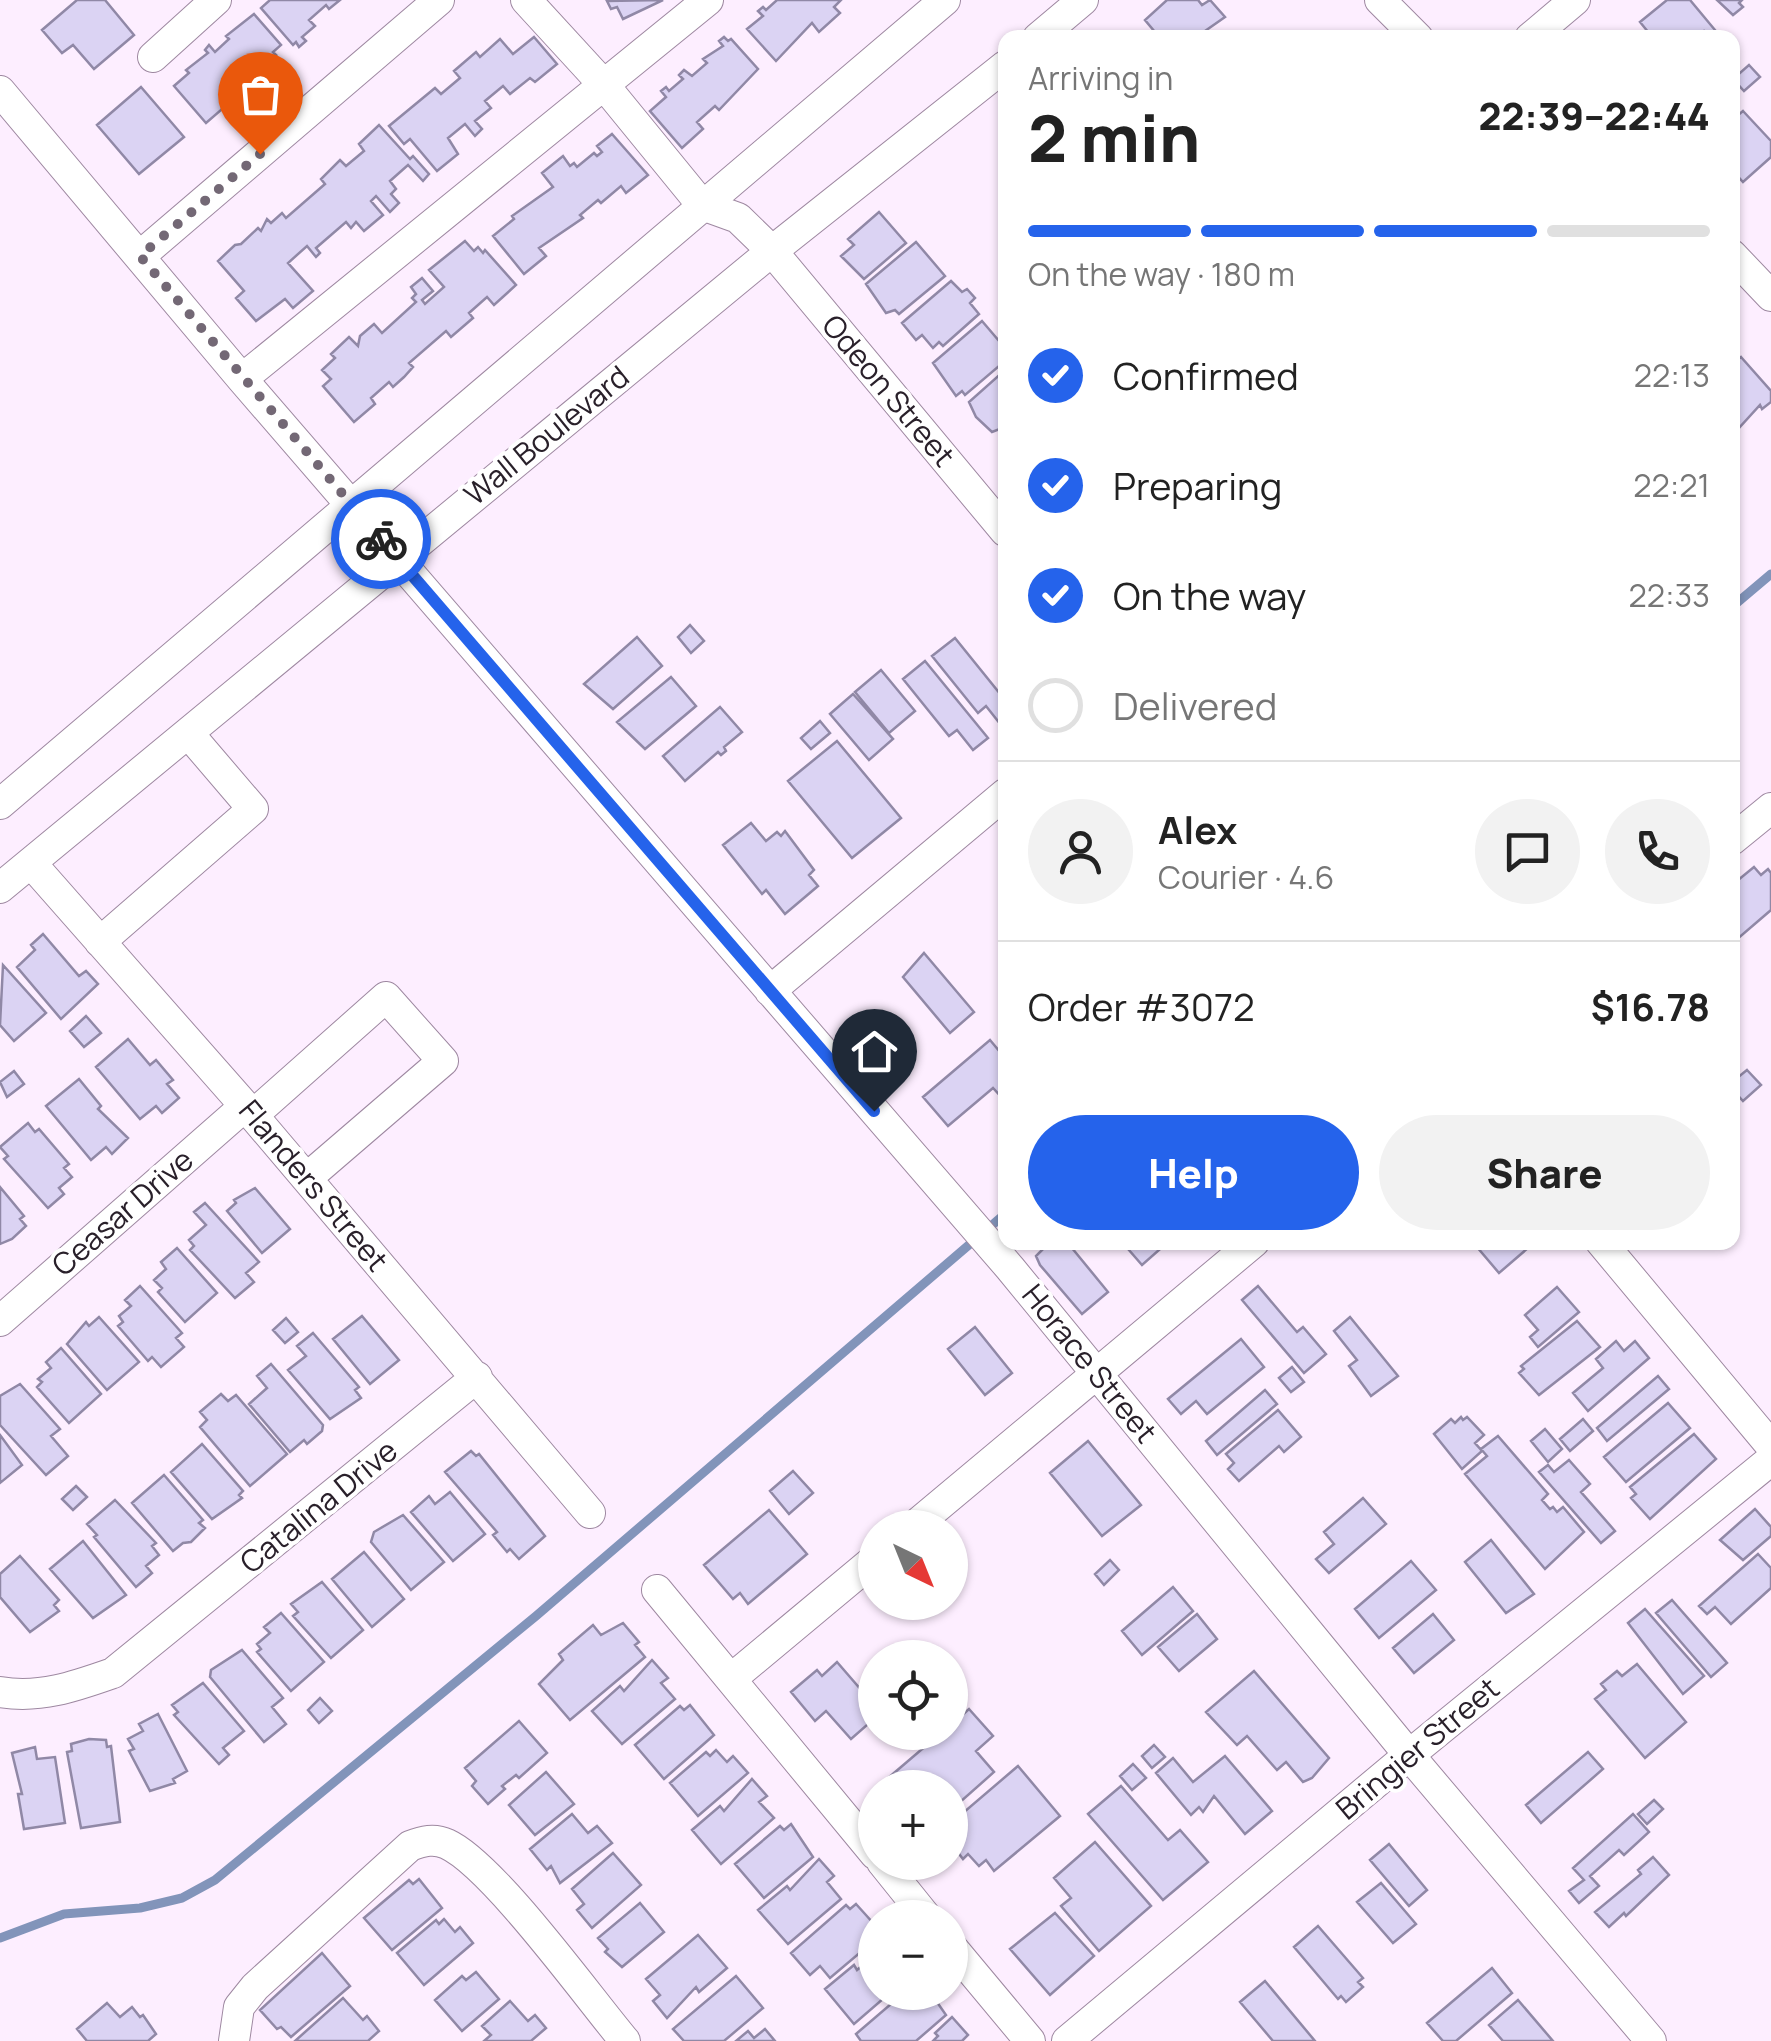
<!DOCTYPE html>
<html lang="en">
<head>
<meta charset="utf-8">
<style>
	body { margin:0; font-family:Manrope,sans-serif; background:#f2f2f2; color:#222; height:100vh; display:flex; flex-direction:column; font-size:38px; white-space:nowrap }
	* { box-sizing:border-box; margin:0 }
	p { font-size:32px; color:#767676 }
	.icon { flex:none; width:55px; height:55px; fill:none; stroke:currentColor; stroke-width:2; stroke-linecap:round; stroke-linejoin:round }
	.map { position:relative; flex:1; overflow:hidden }
	.side { position:absolute; left:998px; top:30px; width:742px; height:1220px; display:flex; flex-direction:column; background:#fff; border-radius:20px; box-shadow:0 2px 8px #0004 }
	.side>* { flex:none }
	.needle { width:65px; rotate:137deg }
	.fabs { position:absolute; left:858px; top:1510px; display:grid; gap:20px }
	.fabs a { display:grid; place-items:center; width:110px; height:110px; border-radius:50%; background:#fff; box-shadow:0 2px 8px #0004; font-size:50px }
	.pin { position:absolute; display:grid; place-items:center; width:85px; height:85px; color:#fff; margin:-102px -42px; border-radius:50% 50% 50% 0; rotate:-45deg; box-shadow:0 0 10px #0007 }
	.pin .icon { rotate:45deg }
	.courier { position:absolute; display:grid; place-items:center; width:100px; height:100px; margin:-50px; border:8px solid #2563eb; border-radius:50%; background:#fff; color:#222; box-shadow:0 2px 12px #0007 }
	.head em { font-style:normal; font-weight:800 }
	.head div { display:flex; flex-direction:column-reverse }
	.head { display:flex; align-items:center; justify-content:space-between; height:170px; padding:0 30px }
	h1 { font-size:65px; font-weight:800; line-height:75px }
	.bar { display:grid; grid-template-columns:repeat(4,1fr); gap:15px 10px; align-content:center; height:120px; padding:0 30px }
	.bar i { height:12px; border-radius:8px; background:#e0e0e0 }
	.bar .selected { background:#2563eb }
	.bar p { grid-column:span 4 }
	.line { display:flex; align-items:center; gap:25px; padding:0 30px; border-top:2px solid #e0e0e0 }
	.line div { flex:1 }
	.round { display:grid; place-items:center; flex:none; width:105px; height:105px; border-radius:52px; background:#f2f2f2 }
	ol { padding:0 30px; list-style:none }
	li { display:flex; align-items:center; gap:30px; height:110px }
	li p { margin-inline-start:auto }
	li .icon { padding:10px; border-radius:50%; background:#2563eb; color:#fff; stroke-width:4 }
	li:last-child { color:#767676 }
	li i { width:55px; height:55px; border:5px solid #e0e0e0; border-radius:50% }
	.primary-button { display:flex; gap:20px; margin-top:auto; padding:20px 30px }
	.primary-button a { flex:1; height:115px; border-radius:60px; background:#2563eb; color:#fff; font-size:40px; font-weight:800; line-height:115px; text-align:center }
	.primary-button a+a { background:#f2f2f2; color:#222 }
	.map>svg:first-child { display:block }
</style>
</head>
<body>
<div class="map">
<svg width="1771" height="2041" viewBox="0 0 1771 2041">
	<rect width="100%" height="100%" fill="#fdeeff"/>
	<g fill="none" stroke-linecap="round" stroke-linejoin="round">
		<path stroke="#8294ba" stroke-width="9" d="M1732,607L1771,574
			M0,1938L64,1914L140,1908L182,1898L215,1880L536,1616L1005,1214"/>
	</g>
	<path fill="#dbd3f3" stroke="#9088a6" stroke-width="2.5" d="M77,0H105L134,35L94,69L73,45L62,53L42,30Z
		M270,0H340L329,9L326,5L309,20L315,26L302,37L306,41L299,47L296,42L293,45L261,8Z
		M663,0L623,19L617,7L611,9L607,1Z
		M777,0H841L834,7L840,13L819,32L812,23L776,61L747,29L763,16L758,11L763,7L766,10Z
		M1167,0H1198L1202,5L1210,0L1225,17L1195,38H1160L1145,20Z
		M1667,0H1690L1715,30L1708,36L1704,31L1696,38H1653L1640,22Z
		M1717,0H1742L1739,3L1743,7L1733,15Z
		M254,14L281,45L273,52L276,55L261,64L264,67L243,85L239,81L221,96L228,104L206,123L174,86L189,73L186,70L208,53L205,50L209,45L215,52L229,39L226,36Z
		M534,37L557,64L535,82L530,78L510,94L503,86L485,101L491,108L475,121L482,129L475,136L465,124L448,138L458,154L437,171L410,139L404,144L389,126L435,88L441,94L460,78L454,71L476,52L480,57L500,39L513,54Z
		M724,37L728,41L731,39L758,69L719,110L715,106L697,122L703,129L682,148L650,111L666,97L661,91L666,87L669,91L683,79L679,75L684,70L692,76L707,63L703,59L723,46L719,41Z
		M1749,65L1760,77L1744,91L1733,79Z
		M141,87L184,137L139,174L97,125Z
		M1743,111L1771,141V157L1743,182L1732,170V120Z
		M379,125L410,159L413,156L429,174L423,181L408,165L390,181L396,189L391,194L399,203L390,212L376,196L371,201L383,215L364,231L356,222L351,228L346,222L316,248L320,253L316,257L307,246L288,263L313,291L293,308L285,299L256,321L236,298L244,291L218,261L235,245L241,244L258,228L261,231L267,219L271,223L282,213L286,218L325,184L321,179L340,160L346,166L364,151L359,144Z
		M612,134L648,175L626,193L621,186L601,203L598,200L580,215L583,218L539,248L546,256L524,274L493,236L514,219L512,216L553,187L542,173L563,156L570,166L574,163L577,167L594,153L597,156L602,152L597,146Z
		M879,212L906,243L864,279L841,256L854,245L848,239Z
		M465,241L474,251L478,247L483,253L485,250L516,285L494,305L487,297L469,313L473,318L451,337L446,331L409,363L413,367L404,377L393,387L389,382L371,398L375,404L354,422L323,386L331,379L322,370L335,358L331,354L349,337L358,346L360,336L374,324L382,333L416,302L412,298L416,294L411,287L422,278L433,291L422,300L425,304L444,287L429,270Z
		M916,242L945,276L899,314L895,310L886,313L866,284Z
		M951,281L962,292L967,289L975,298L970,303L979,314L943,346L939,342L933,348L922,335L916,340L902,323Z
		M982,321L1005,348V361L965,395L962,391L956,396L933,363Z
		M1741,357L1771,391V402L1762,409L1760,405L1738,429L1732,427V364Z
		M1005,370V427L992,432L976,417L969,402Z
		M690,625L704,641L691,653L678,637Z
		M637,637L662,666L613,709L584,684Z
		M955,638L1005,700V722L1001,725L986,706L978,713L932,656Z
		M925,661L988,738L973,750L957,730L949,736L903,679Z
		M881,670L915,711L889,733L855,692Z
		M671,677L696,706L645,749L617,722Z
		M853,694L893,739L869,760L830,714Z
		M720,707L742,732L724,747L726,751L721,755L718,752L685,781L663,756Z
		M820,721L830,733L811,749L801,738Z
		M837,741L901,818L852,858L788,781Z
		M751,823L766,841L777,832L781,836L785,831L814,870L809,875L818,886L785,914L766,890L762,894L723,845Z
		M1754,867L1761,875L1768,869L1771,873V910L1735,941L1732,885Z
		M43,934L79,976L86,971L98,984L61,1019L17,967L35,950L31,945Z
		M924,953L974,1012L950,1033L903,977Z
		M3,965L46,1013L14,1041L0,1025Z
		M86,1016L101,1033L84,1047L70,1031Z
		M128,1039L150,1065L156,1060L173,1080L167,1084L179,1098L162,1113L156,1106L140,1119L96,1067Z
		M990,1040L1005,1058V1101L993,1088L948,1126L923,1097Z
		M1747,1070L1761,1085L1743,1101L1732,1089V1082Z
		M14,1071L24,1084L7,1097L0,1082Z
		M79,1079L101,1106L98,1109L128,1138L112,1154L106,1147L91,1160L46,1106Z
		M28,1123L35,1132L39,1129L69,1164L64,1168L72,1177L59,1188L64,1194L48,1208L4,1159L8,1156L0,1147Z
		M0,1187L24,1216L20,1219L26,1226L12,1239L0,1244Z
		M255,1188L290,1229L262,1253L227,1211L236,1203L234,1200Z
		M205,1203L259,1262L246,1273L254,1282L235,1298L190,1250L194,1246L189,1240L206,1225L194,1212Z
		M1038,1242H1067L1108,1292L1082,1314L1040,1265L1036,1256L1043,1249Z
		M1122,1242H1167V1243L1142,1265Z
		M1482,1242H1535L1499,1273L1477,1247Z
		M177,1248L217,1293L185,1322L158,1292L162,1288L154,1280L166,1269L161,1262Z
		M140,1286L182,1333L176,1338L184,1347L161,1367L152,1357L148,1361L118,1326L123,1322L119,1316L131,1306L125,1300Z
		M1258,1286L1297,1332L1303,1327L1326,1354L1304,1373L1242,1300Z
		M1557,1287L1579,1312L1538,1347L1530,1337L1538,1330L1525,1315Z
		M362,1316L399,1360L370,1384L333,1339Z
		M99,1317L139,1362L107,1390L67,1344L86,1322L89,1326Z
		M1350,1317L1398,1376L1371,1396L1349,1366L1357,1360L1334,1331Z
		M286,1318L298,1332L285,1343L273,1330Z
		M1577,1321L1600,1347L1539,1395L1519,1373L1524,1369L1521,1366Z
		M975,1327L1012,1373L985,1395L948,1349Z
		M313,1333L359,1387L355,1390L361,1398L330,1419L288,1370L306,1356L297,1346Z
		M1241,1339L1264,1367L1207,1414L1196,1401L1181,1414L1168,1399Z
		M1616,1341L1624,1351L1635,1341L1649,1358L1588,1411L1573,1393L1603,1368L1596,1359Z
		M61,1348L101,1394L69,1423L37,1387L42,1382L38,1379L51,1368L46,1362Z
		M271,1364L323,1425L322,1431L307,1444L304,1440L290,1452L249,1404L267,1388L257,1376Z
		M1292,1367L1304,1382L1291,1392L1279,1378Z
		M1658,1376L1669,1389L1607,1441L1597,1428Z
		M20,1384L60,1429L51,1436L68,1456L46,1475L0,1425V1396Z
		M1265,1390L1277,1404L1217,1455L1206,1441Z
		M221,1394L228,1401L236,1395L287,1454L250,1486L200,1427L207,1420L200,1412Z
		M1668,1403L1690,1428L1626,1482L1604,1457Z
		M1278,1410L1301,1437L1284,1452L1279,1446L1239,1481L1228,1469L1234,1463L1226,1454Z
		M1461,1417L1463,1420L1467,1417L1484,1435L1475,1443L1482,1451L1462,1469L1434,1434L1451,1419L1455,1423Z
		M1583,1419L1593,1431L1570,1451L1560,1439Z
		M1545,1429L1562,1449L1548,1462L1531,1441Z
		M1694,1434L1716,1459L1650,1519L1631,1498L1636,1494L1630,1487Z
		M0,1435L22,1465L0,1483Z
		M1498,1436L1548,1494L1542,1500L1550,1509L1553,1507L1557,1512L1563,1507L1584,1532L1545,1569L1465,1474L1487,1456L1481,1449Z
		M1088,1441L1141,1505L1102,1536L1050,1473Z
		M202,1444L243,1491L239,1495L242,1498L212,1519L171,1472Z
		M471,1451L476,1456L479,1454L545,1536L519,1559L510,1549L507,1552L493,1535L497,1532L445,1472Z
		M1569,1460L1590,1484L1581,1492L1615,1531L1601,1543L1539,1472L1548,1465L1554,1472Z
		M793,1471L813,1493L789,1514L770,1491Z
		M164,1475L203,1520L199,1523L205,1528L191,1542L183,1543L173,1551L132,1503Z
		M76,1486L87,1497L73,1510L62,1499Z
		M450,1492L485,1534L453,1561L411,1512L429,1496L435,1504Z
		M1363,1498L1386,1524L1329,1573L1316,1559L1334,1544L1324,1532Z
		M115,1500L156,1543L152,1546L159,1555L146,1566L152,1573L136,1587L94,1537L97,1535L87,1524Z
		M1755,1509L1771,1527V1536L1743,1560L1720,1540Z
		M769,1510L807,1554L748,1604L740,1593L733,1599L704,1565Z
		M403,1515L444,1562L411,1590L371,1542L374,1532Z
		M1491,1540L1534,1594L1506,1613L1465,1562Z
		M83,1541L126,1595L93,1618L50,1569Z
		M364,1552L404,1599L372,1627L332,1579Z
		M1758,1554L1771,1568V1588L1731,1624L1715,1607L1707,1614L1699,1606Z
		M20,1556L59,1600L54,1605L59,1611L30,1632L0,1597V1574Z
		M1110,1560L1119,1570L1104,1585L1095,1574Z
		M1411,1561L1436,1590L1379,1638L1355,1609Z
		M322,1582L363,1630L331,1658L293,1616L298,1612L291,1604Z
		M1173,1587L1193,1611L1142,1655L1122,1631Z
		M1672,1600L1727,1663L1711,1677L1656,1613Z
		M1645,1609L1704,1676L1683,1694L1628,1623Z
		M281,1613L324,1662L291,1691L257,1652L261,1649L257,1644L270,1633L264,1627Z
		M1197,1614L1217,1639L1179,1671L1158,1647Z
		M1433,1614L1454,1640L1414,1673L1393,1648Z
		M623,1623L639,1642L635,1645L645,1657L570,1720L539,1684L563,1660L559,1654L593,1625L601,1635Z
		M242,1650L283,1698L272,1707L286,1724L264,1742L210,1677L211,1670Z
		M652,1660L668,1678L661,1683L675,1699L622,1744L592,1711L620,1686L624,1691Z
		M837,1662L875,1706V1718L851,1739L826,1711L815,1721L791,1692L817,1670L822,1676Z
		M1637,1664L1686,1722L1645,1758L1595,1699L1606,1690L1601,1684L1617,1671L1622,1676Z
		M1254,1671L1329,1758L1312,1778L1303,1782L1286,1762L1277,1770L1247,1736L1237,1745L1206,1712Z
		M203,1683L244,1731L223,1748L229,1755L219,1764L174,1715L178,1712L172,1705Z
		M320,1698L332,1711L319,1723L308,1710Z
		M690,1705L714,1735L664,1779L635,1745L680,1706L684,1710Z
		M969,1709L993,1736L976,1751L994,1772L950,1811V1788H894L887,1779L942,1732H950V1726Z
		M158,1714L187,1771L173,1779L175,1783L150,1791L129,1751L134,1749L128,1739L143,1731L139,1724Z
		M519,1721L547,1753L519,1778L516,1775L502,1786L505,1789L488,1804L472,1786L476,1781L465,1768Z
		M89,1739L106,1740L107,1747L111,1746L120,1822L81,1828L67,1752L72,1751L71,1744Z
		M1154,1745L1165,1757L1152,1768L1142,1756Z
		M35,1747L37,1759L55,1757L65,1823L24,1829L18,1794H22L12,1753Z
		M716,1750L727,1762L733,1756L748,1773L698,1816L670,1783L706,1752L710,1756Z
		M1588,1752L1603,1769L1541,1823L1526,1805Z
		M1225,1756L1272,1811L1245,1834L1214,1796L1203,1812L1199,1807L1191,1815L1156,1773L1173,1758L1193,1782Z
		M1133,1764L1146,1778L1132,1790L1120,1776Z
		M1018,1766L1060,1816L994,1871L986,1860L979,1866L968,1854L963,1859L950,1842V1824Z
		M546,1772L574,1804L535,1835L509,1805Z
		M752,1779L767,1796L759,1802L774,1818L721,1864L692,1830L720,1806L724,1811Z
		M1121,1786L1168,1840L1180,1830L1208,1862L1163,1900L1088,1814Z
		M1654,1800L1663,1809L1647,1824L1638,1814Z
		M572,1814L588,1833L597,1826L612,1843L560,1883L551,1866L547,1870L530,1849Z
		M1633,1814L1649,1832L1624,1855L1619,1850L1590,1876L1599,1886L1579,1903L1569,1891L1584,1880L1573,1868Z
		M791,1824L813,1857L764,1898L735,1864L780,1826L784,1830Z
		M1095,1842L1151,1906L1099,1951L1061,1906L1071,1898L1054,1878Z
		M1389,1844L1427,1890L1409,1906L1370,1860Z
		M613,1853L641,1885L592,1928L577,1910L584,1904L572,1889Z
		M1653,1857L1669,1875L1626,1916L1624,1913L1609,1927L1595,1912L1641,1874L1638,1870Z
		M819,1859L834,1876L827,1882L841,1899L788,1944L758,1910L787,1886L790,1890Z
		M419,1879L442,1908L392,1950L364,1918L409,1880L413,1884Z
		M1381,1883L1416,1924L1393,1943L1357,1902Z
		M640,1903L664,1932L622,1967L605,1952L608,1949L598,1938Z
		M856,1904L874,1924L875,1940L830,1978L820,1966L810,1975L791,1953L846,1905L850,1909Z
		M1055,1913L1094,1956L1050,1995L1010,1949Z
		M444,1919L455,1932L460,1927L473,1943L424,1985L397,1953L436,1920L439,1924Z
		M1318,1926L1363,1978L1358,1982L1363,1987L1346,2002L1341,1996L1338,1999L1294,1947Z
		M698,1935L727,1968L699,1992L696,1987L667,2018L653,2001L660,1995L646,1979Z
		M875,1947V1992H891L854,2024L825,1989L854,1965L857,1970L872,1957L868,1953Z
		M322,1953L350,1986L291,2037L281,2027L277,2029L260,2010Z
		M1492,1968L1512,1993L1456,2041H1443L1427,2023Z
		M476,1972L499,1999L462,2031L435,2000L462,1976L466,1980Z
		M736,1976L763,2008L724,2041H684L673,2029Z
		M1265,1981L1315,2041H1273L1240,2002Z
		M905,1992H930L946,2015L916,2041H861L856,2034Z
		M343,1998L363,2020L367,2016L379,2031L368,2041H295Z
		M1518,2000L1553,2041H1503L1489,2025Z
		M510,2001L528,2021L535,2015L546,2028L531,2041H484L491,2035L482,2026Z
		M107,2003L120,2017L132,2007L140,2017L143,2015L156,2034L148,2041H87L77,2029Z
		M952,2017L968,2035L962,2041H933L938,2036L935,2033Z
		M765,2029L775,2041H736L748,2031L754,2038Z"/>
	<g fill="none" stroke-linecap="round" stroke-linejoin="round">
		<g stroke="#9e88a1" stroke-width="32">
			<path id="minor" d="M526,0L604,85L702,205L738,218L772,251L1005,531
				M1380,0L1418,38
				M1038,38L1083,0
				M1530,38L1575,0
				M153,57L216,0
				M0,91L242,379L1010,1268L1409,1755L1651,2041
				M1732,255L1771,296
				M140,256L439,0
				M242,379L708,0
				M0,804L945,0
				M1732,840L1771,808
				M31,863L245,1106L590,1513
				M0,888L772,251L1005,66
				M100,942L253,809L188,733
				M770,991L1005,794
				M253,1115L386,997L443,1061L307,1178
				M1601,1242L1771,1446
				M0,1321L245,1106
				M912,1528L1254,1242
				M657,1590L875,1854
				M731,1679L875,1559
				M0,1692C40,1699 76,1686 113,1673L477,1377
				M882,1862L927,1918
				M950,1945L1030,2041
				M234,2041L239,2007L255,1987L410,1846C423,1841 434,1838 447,1844C493,1865 588,1997 625,2041
				M1067,2041L1409,1755L1771,1460"/>
		</g>
		<use href="#minor" stroke="#fff" stroke-width="30"/>
	</g>
	<g fill="none" stroke-linecap="round" stroke-linejoin="round">
		<path stroke="#736875" stroke-width="10" stroke-dasharray="0 18" d="M260,154L140,256L381,539"/>
		<path stroke="#2563eb" stroke-width="12" d="M381,539L874,1111"/>
	</g>
	<g text-anchor="middle" stroke-width="8" stroke-linejoin="round" paint-order="stroke">
		<g font-size="30" fill="#29202a" stroke="#fff">
			<text transform="translate(888 391) rotate(50)" y="10">Odeon Street</text>
			<text transform="translate(547 436) rotate(-39)" y="10">Wall Boulevard</text>
			<text transform="translate(313 1186) rotate(50)" y="10">Flanders Street</text>
			<text transform="translate(123 1213) rotate(-41)" y="10">Ceasar Drive</text>
			<text transform="translate(1089 1364) rotate(51)" y="10">Horace Street</text>
			<text transform="translate(319 1507) rotate(-39)" y="10">Catalina Drive</text>
			<text transform="translate(1418 1749) rotate(-40)" y="10">Bringier Street</text>
		</g>
	</g>
</svg>
<div class="fabs">
<a><svg class="needle" viewBox="-14 -14 28 28"><path d="M0-13l5 13h-10z" fill="#e53935"/><path d="M0 13l5-13h-10z" fill="#767676"/></svg></a>
<a><svg class="icon" aria-label="locate" viewBox="0 0 24 24"><circle cx="12" cy="12" r="6"/><path d="M12 2v4M12 18v4M2 12h4M18 12h4"/></svg></a>
<a>+</a>
<a>−</a>
</div>
<div class="pin" style="left:260px;top:154px;background:#ea580c"><svg class="icon" aria-label="bag" viewBox="0 0 24 24"><path d="M5 8h14l-1 12H6zM9 8a3 3 0 0 1 6 0"/></svg></div>
<div class="pin" style="left:874px;top:1111px;background:#1f2937"><svg class="icon" aria-label="home" viewBox="0 0 24 24"><path d="M3 11l9-7 9 7M6 9v11h12V9"/></svg></div>
<div class="courier" style="left:381px;top:539px"><svg class="icon" aria-label="bike" viewBox="0 0 24 24"><circle cx="6" cy="16" r="4"/><circle cx="18" cy="16" r="4"/><path d="M6 16l4-8h5l3 8M10 8l3 8H6M13 5h3"/></svg></div>
<section class="side">
<div class="head"><div><h1>2 min</h1><p>Arriving in</p></div><em>22:39–22:44</em></div>
<div class="bar"><i class="selected"></i><i class="selected"></i><i class="selected"></i><i></i><p>On the way · 180 m</p></div>
<ol>
<li><svg class="icon" aria-label="check" viewBox="0 0 24 24"><path d="M5 12l5 5 9-10"/></svg>Confirmed<p>22:13</p></li>
<li><svg class="icon" aria-label="check" viewBox="0 0 24 24"><path d="M5 12l5 5 9-10"/></svg>Preparing<p>22:21</p></li>
<li><svg class="icon" aria-label="check" viewBox="0 0 24 24"><path d="M5 12l5 5 9-10"/></svg>On the way<p>22:33</p></li>
<li><i></i>Delivered</li>
</ol>
<div class="line" style="height:180px"><a class="round"><svg class="icon" aria-label="person" viewBox="0 0 24 24"><circle cx="12" cy="8" r="4"/><path d="M4 21q1-7 8-7t8 7"/></svg></a><div><b>Alex</b><p>Courier · 4.6</p></div><a class="round"><svg class="icon" aria-label="chat" viewBox="0 0 24 24"><path d="M4 5h16v11H9l-5 4z"/></svg></a><a class="round"><svg class="icon" aria-label="phone" viewBox="0 0 24 24"><path d="M5 4h4l2 5-3 2q2 4 5 5l2-3 5 2v4C11 20 4 13 5 4z"/></svg></a></div>
<div class="line" style="height:130px"><div>Order #3072</div><b>$16.78</b></div>
<div class="primary-button"><a>Help</a><a>Share</a></div>
</section>
</div>
</body>
</html>
